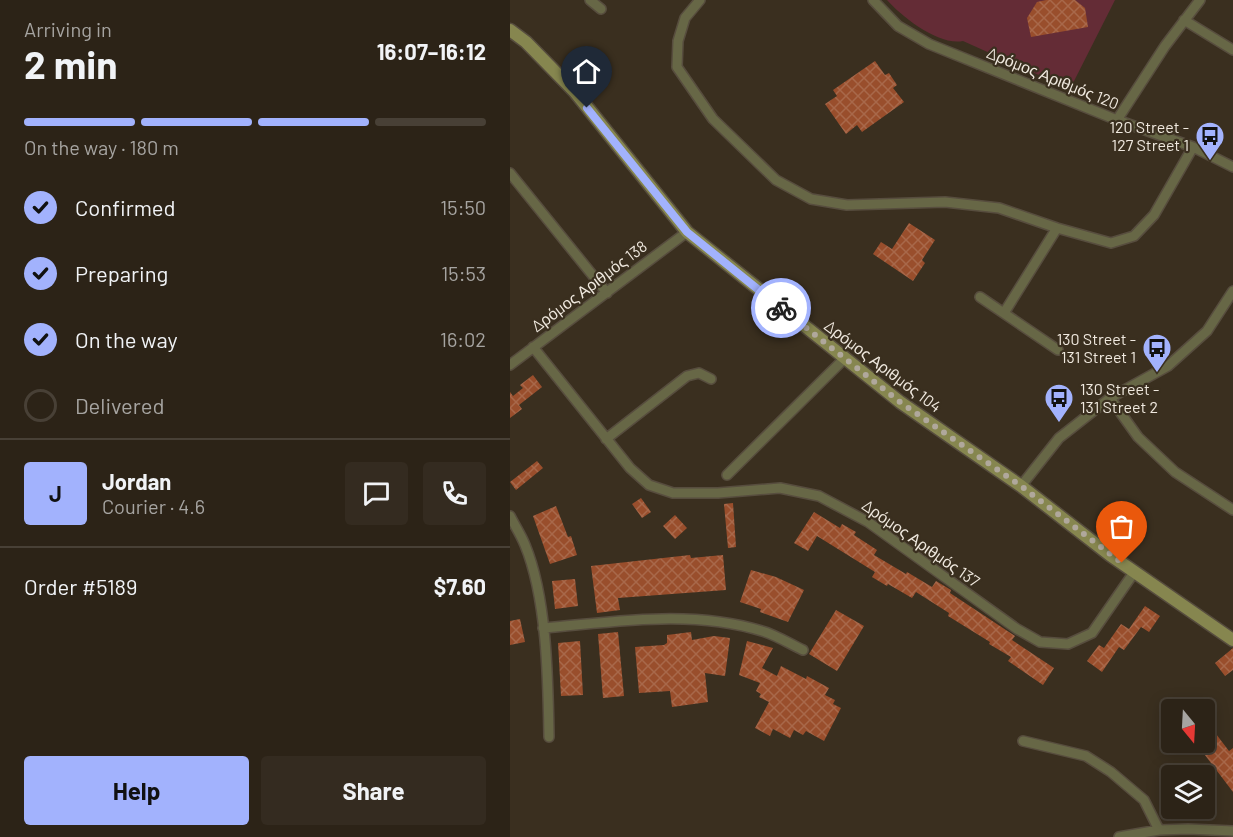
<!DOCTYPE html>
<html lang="en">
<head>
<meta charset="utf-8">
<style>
	body { margin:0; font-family:Barlow,sans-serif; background:#342b20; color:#f1f3f6; height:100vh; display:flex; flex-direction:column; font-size:22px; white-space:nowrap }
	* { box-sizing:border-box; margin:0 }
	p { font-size:20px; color:#a6a4a1 }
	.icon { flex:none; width:33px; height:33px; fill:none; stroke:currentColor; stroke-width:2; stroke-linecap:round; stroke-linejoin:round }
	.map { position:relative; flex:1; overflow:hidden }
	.drawer { display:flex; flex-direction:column; background:#2c2317; width:510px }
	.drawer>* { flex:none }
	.needle { width:39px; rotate:162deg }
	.controls { position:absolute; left:651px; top:699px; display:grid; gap:12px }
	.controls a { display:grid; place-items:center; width:54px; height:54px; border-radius:6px; background:#2c2317; box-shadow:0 3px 15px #0003,0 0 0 2px #484036; font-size:30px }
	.pin { position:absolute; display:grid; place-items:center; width:51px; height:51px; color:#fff; margin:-62px -26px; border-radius:50% 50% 50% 0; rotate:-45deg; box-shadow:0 0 6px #0007 }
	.pin .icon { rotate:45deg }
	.courier { position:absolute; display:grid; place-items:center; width:60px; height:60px; margin:-30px; border:4px solid #a2b2fd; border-radius:50%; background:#fff; color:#222; box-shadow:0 2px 8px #0007 }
	.headline em { font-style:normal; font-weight:700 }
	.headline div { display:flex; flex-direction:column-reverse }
	.headline { display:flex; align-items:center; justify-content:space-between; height:102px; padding:0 24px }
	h1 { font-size:39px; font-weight:700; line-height:45px }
	.bar { display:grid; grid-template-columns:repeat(4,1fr); gap:9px 6px; align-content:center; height:72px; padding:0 24px }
	.bar i { height:8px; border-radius:4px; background:#484036 }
	.bar .current { background:#a2b2fd }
	.bar p { grid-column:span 4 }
	.line { display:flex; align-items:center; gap:15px; padding:0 24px; border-top:2px solid #484036 }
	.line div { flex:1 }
	.round { display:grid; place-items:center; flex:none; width:63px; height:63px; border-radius:6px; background:#342b20 }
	ol { padding:0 24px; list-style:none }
	li { display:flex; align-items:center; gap:18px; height:66px }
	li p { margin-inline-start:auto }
	li .icon { padding:6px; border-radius:50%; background:#a2b2fd; color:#111; stroke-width:4 }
	li:last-child { color:#a6a4a1 }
	li i { width:33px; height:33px; border:3px solid #484036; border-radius:50% }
	.cta { display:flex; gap:12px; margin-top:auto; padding:12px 24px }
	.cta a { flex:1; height:69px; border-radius:6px; background:#a2b2fd; color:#111; font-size:24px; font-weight:700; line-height:69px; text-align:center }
	.cta a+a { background:#342b20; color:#f1f3f6 }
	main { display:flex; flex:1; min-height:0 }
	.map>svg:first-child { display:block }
</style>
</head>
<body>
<main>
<section class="drawer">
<div class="headline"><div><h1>2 min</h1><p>Arriving in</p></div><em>16:07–16:12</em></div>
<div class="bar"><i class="current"></i><i class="current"></i><i class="current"></i><i></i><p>On the way · 180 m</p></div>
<ol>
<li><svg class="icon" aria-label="check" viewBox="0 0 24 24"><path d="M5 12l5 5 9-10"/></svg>Confirmed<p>15:50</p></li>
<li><svg class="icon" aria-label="check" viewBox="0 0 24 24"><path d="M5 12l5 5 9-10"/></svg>Preparing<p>15:53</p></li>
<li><svg class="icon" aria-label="check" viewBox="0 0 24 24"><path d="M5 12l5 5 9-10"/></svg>On the way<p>16:02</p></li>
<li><i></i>Delivered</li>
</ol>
<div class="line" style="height:108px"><b class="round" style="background:#a2b2fd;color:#111">J</b><div><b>Jordan</b><p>Courier · 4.6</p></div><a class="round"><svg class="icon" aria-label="chat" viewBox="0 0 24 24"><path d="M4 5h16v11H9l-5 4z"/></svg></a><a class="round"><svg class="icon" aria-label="phone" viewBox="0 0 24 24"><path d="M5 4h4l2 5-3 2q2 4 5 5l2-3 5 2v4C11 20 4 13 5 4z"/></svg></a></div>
<div class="line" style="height:78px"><div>Order #5189</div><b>$7.60</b></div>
<div class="cta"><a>Help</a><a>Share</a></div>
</section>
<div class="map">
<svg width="723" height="837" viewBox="0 0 723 837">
	<defs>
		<pattern id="building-cross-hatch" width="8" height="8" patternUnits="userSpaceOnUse" patternTransform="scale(1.5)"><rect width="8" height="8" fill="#994e2c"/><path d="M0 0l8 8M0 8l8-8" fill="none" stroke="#a8684a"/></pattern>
	</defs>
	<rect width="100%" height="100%" fill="#3a2f1f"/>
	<path fill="#642c36" d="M377,0H605L560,89L453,41C429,46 392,17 377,0Z"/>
	<path fill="url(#building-cross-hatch)" d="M536,0H565L575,8L578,27L521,37L517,18L527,2Z
		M365,61L375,75L379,73L387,85L383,88L394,102L352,132L347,125L336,134L315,104L327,96L323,90Z
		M399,223L425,240L412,260L415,263L403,281L363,254L371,242L382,249Z
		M23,375L32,387L9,405L12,409L0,418V392L3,396L13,388L10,385Z
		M27,461L33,468L6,490L0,482Z
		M131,498L141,512L132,518L122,504Z
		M223,503L226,547L218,548L214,504Z
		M46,506L58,537L61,536L67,555L40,564L23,516Z
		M304,512L330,528L332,524L346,532L344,535L367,550L364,555L396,574L397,572L422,587L426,581L441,590L440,593L505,636L502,640L544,668L533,685L498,661L501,657L479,644L480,642L438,616L439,613L406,592L402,598L378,584L377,586L362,577L365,572L307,536L298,551L284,543Z
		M165,515L177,528L165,539L153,526Z
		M180,555L181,558L213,555L216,590L108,598L110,610L87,613L81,566Z
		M241,570L266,577L294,590L278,622L250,612L251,609L230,602Z
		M65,579L68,606L45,609L42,581Z
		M635,606L650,616L639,632L631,627L614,650L609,647L592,672L577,661L589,645L594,648L611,624L619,629Z
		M326,610L354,626L327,671L299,654Z
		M10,619L15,642L0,645V621Z
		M108,632L114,696L93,698L88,634Z
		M181,632L182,640L204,636L220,638L215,676L195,673L198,702L162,707L160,691L129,693L125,647L154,645L157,643V635Z
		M70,641L73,695L51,696L48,643Z
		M237,641L263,648L252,668L267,676L271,666L296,679L297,676L319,688L315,695L325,700L323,704L331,708L314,741L296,731L293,735L284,730L280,738L263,729L260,736L245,728L259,702L249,697L251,694L246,691L250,683L229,675Z
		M723,648V670L715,676L705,663Z
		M700,726L719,751L723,748V792L685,742H694V730Z"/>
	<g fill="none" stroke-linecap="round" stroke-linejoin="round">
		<g stroke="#574d3e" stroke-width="12">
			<path id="street" d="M80,0L91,9
				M190,0L175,18L168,41L167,67L203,119L266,180L301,199L337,205L435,202L489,208L547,228L601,243L624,236L644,215L683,147
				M363,0L388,26L419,44L607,120L683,147L723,167
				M674,20L723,50
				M607,120L655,46L690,0
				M0,173L97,293
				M470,297L548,350
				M494,313L547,228
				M23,347L120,468L139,485L163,493H208L270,488L309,496L358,522L507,629L530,642L558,644L582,633L625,571
				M0,365L177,232
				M600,398L628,437L665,472L723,510
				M96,439L177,376L189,373L201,379
				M217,475L335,358
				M511,486L549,438L600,398L658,366L697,331L723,291
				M0,516C5,526 11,535 15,545C37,598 38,679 39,737
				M33,628C105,622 181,609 252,631C266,635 280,644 293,650
				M513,741L576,756L601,772L634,800L649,830
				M609,837L649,830L678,829L723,831"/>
		</g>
		<g stroke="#574d3e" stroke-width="15">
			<path id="secondary" d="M0,30L16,42L65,92L177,232L390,402L511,486L600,555L723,640"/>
		</g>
		<use href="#street" stroke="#676746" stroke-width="9"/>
		<use href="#secondary" stroke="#86864f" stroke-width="12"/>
	</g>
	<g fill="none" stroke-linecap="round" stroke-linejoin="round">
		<path stroke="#b0a89c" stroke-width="6" stroke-dasharray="0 10.8" d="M271,308L390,402L511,486L612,563"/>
		<path stroke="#a2b2fd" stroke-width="8" d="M77,108L177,232L271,308"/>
	</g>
	<defs>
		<g id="bus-pin" transform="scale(1.5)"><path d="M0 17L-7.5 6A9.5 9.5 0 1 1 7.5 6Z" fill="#a2b2fd" stroke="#3a2f1f"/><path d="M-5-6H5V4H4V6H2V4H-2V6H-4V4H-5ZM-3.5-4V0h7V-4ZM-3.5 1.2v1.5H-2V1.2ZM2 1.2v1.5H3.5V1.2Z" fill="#111"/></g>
	</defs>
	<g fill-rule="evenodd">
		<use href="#bus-pin" x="700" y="136"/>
		<use href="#bus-pin" x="647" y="348"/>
		<use href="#bus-pin" x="549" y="398"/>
	</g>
	<g text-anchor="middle" stroke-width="4.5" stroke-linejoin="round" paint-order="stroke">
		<g font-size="16" fill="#f0e9df" stroke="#3a2f1f">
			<text transform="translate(543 78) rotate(22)" y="6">Δρόμος Αριθμός 120</text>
			<text transform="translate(79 286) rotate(-37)" y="6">Δρόμος Αριθμός 138</text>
			<text transform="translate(373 366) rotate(37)" y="6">Δρόμος Αριθμός 104</text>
			<text transform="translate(411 543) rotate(35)" y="6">Δρόμος Αριθμός 137</text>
		</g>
		<g font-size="16" fill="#f0e9df" stroke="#3a2f1f" text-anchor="end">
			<text x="679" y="133">120 Street -<tspan x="679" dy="18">127 Street 1</tspan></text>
			<text x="626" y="345">130 Street -<tspan x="626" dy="18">131 Street 1</tspan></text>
			<text x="570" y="395" text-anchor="start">130 Street -<tspan x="570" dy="18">131 Street 2</tspan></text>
		</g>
	</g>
</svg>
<div class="controls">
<a><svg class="needle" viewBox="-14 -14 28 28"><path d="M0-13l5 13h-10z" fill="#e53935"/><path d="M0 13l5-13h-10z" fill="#a6a4a1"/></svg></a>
<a><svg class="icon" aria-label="layers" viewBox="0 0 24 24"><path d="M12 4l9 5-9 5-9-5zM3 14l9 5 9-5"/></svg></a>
</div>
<div class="pin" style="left:612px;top:563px;background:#ea580c"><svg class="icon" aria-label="bag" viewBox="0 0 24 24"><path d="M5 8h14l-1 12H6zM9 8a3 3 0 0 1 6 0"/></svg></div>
<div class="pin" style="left:77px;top:108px;background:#1f2937"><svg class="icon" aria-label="home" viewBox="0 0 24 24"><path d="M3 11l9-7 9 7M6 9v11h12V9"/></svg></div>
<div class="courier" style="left:271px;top:308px"><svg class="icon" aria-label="bike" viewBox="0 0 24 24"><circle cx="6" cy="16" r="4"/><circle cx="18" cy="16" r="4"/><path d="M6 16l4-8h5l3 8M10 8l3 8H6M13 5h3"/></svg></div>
</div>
</main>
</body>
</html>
